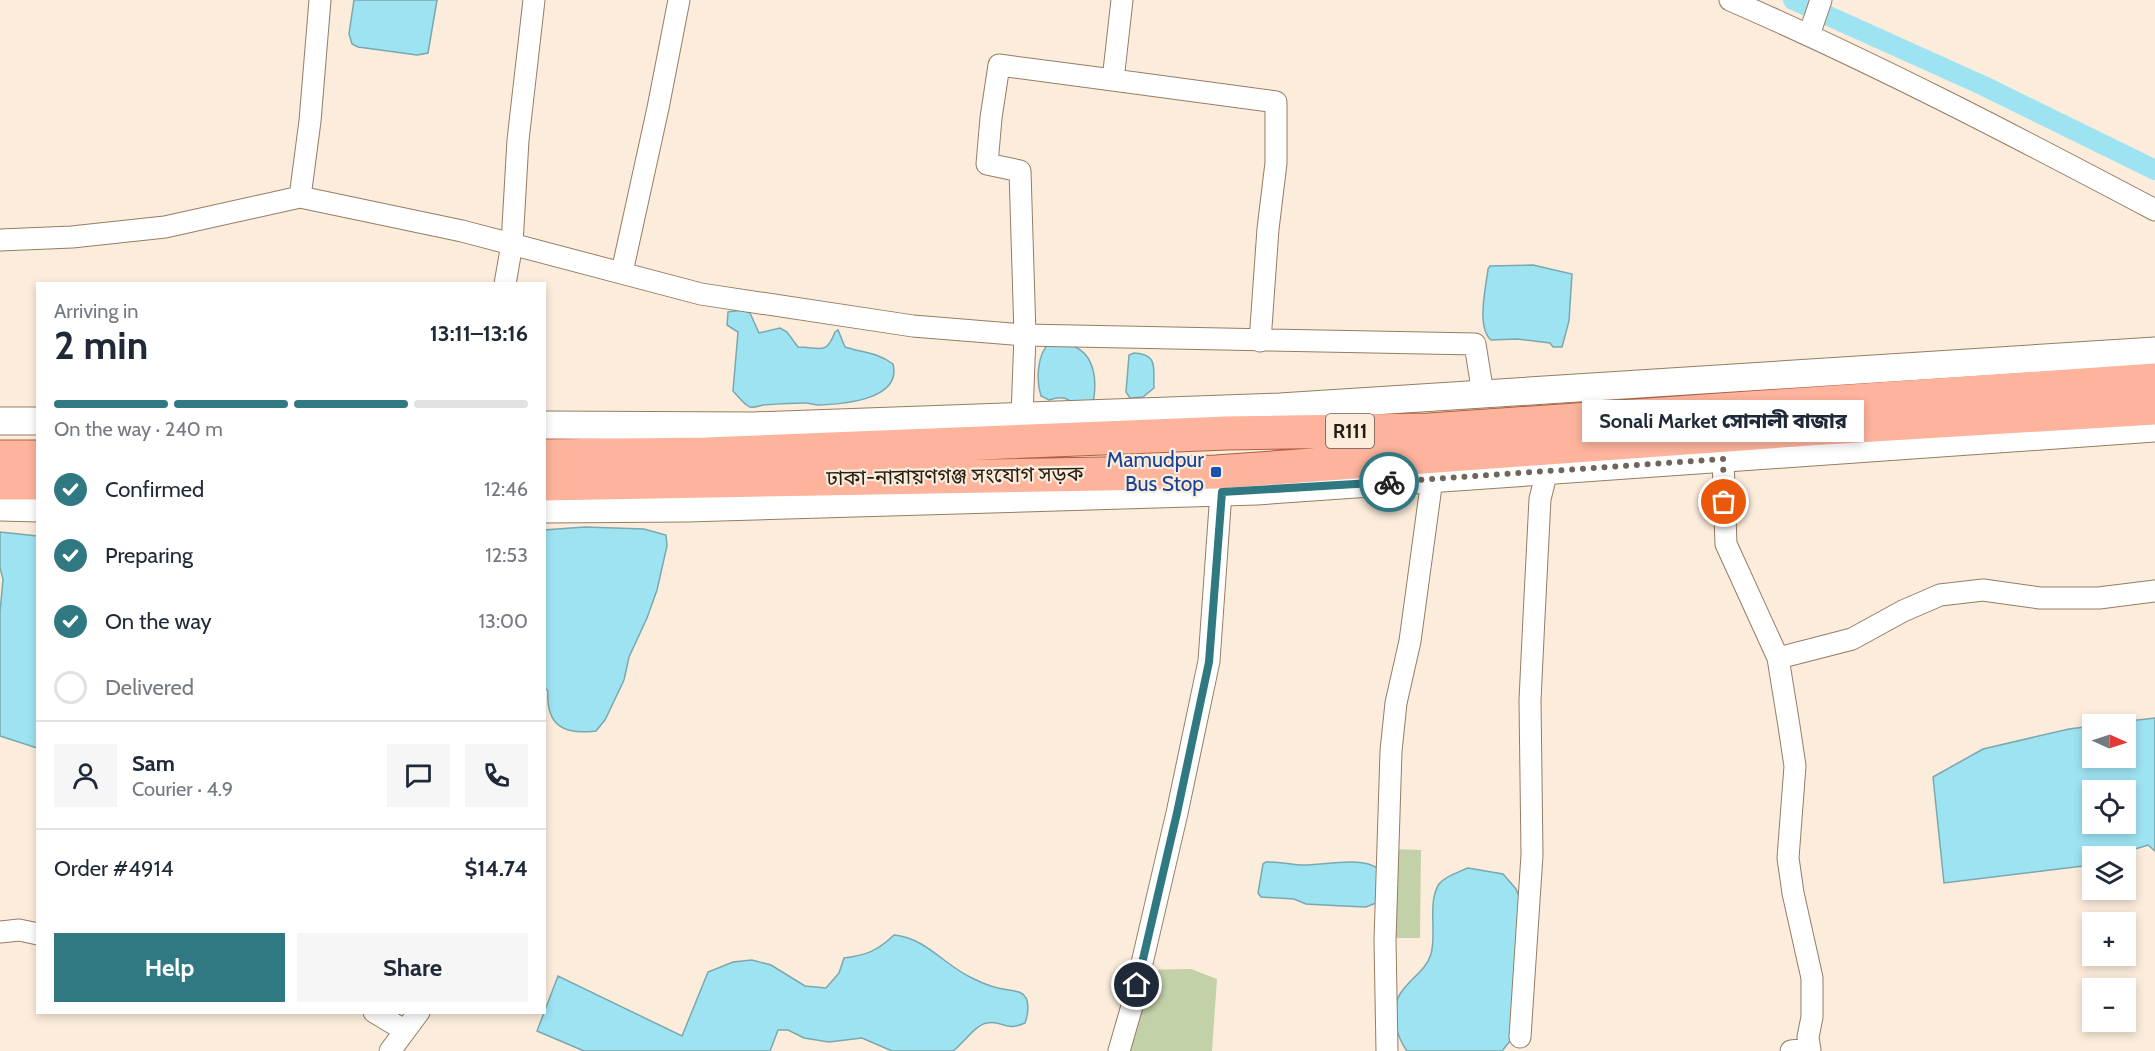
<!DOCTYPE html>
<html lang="en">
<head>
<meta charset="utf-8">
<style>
	body { margin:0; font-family:Cabin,"Noto Sans Bengali",sans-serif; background:#f6f6f7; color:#1f2937; height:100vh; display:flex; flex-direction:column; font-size:22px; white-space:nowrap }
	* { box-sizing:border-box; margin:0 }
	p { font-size:20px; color:#747a83 }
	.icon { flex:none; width:33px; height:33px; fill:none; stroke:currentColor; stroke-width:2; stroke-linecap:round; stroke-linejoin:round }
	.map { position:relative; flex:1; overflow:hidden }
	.sheet { position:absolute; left:36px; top:282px; width:510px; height:732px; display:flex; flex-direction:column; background:#fff; border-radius:0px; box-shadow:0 3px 9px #0003 }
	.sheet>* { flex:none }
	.needle { width:39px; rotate:93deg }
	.fabs { position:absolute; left:2082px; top:714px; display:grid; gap:12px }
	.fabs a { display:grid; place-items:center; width:54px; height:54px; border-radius:0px; background:#fff; box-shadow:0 3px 9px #0003; font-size:30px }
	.pin { position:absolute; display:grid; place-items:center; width:51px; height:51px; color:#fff; margin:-26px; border:3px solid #fff; border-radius:50%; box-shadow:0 2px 6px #0007 }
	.courier { position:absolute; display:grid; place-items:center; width:60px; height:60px; margin:-30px; border:4px solid #307882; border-radius:50%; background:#fff; color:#222; box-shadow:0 2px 8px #0007 }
	.bubble { position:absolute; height:42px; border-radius:0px; background:#fff; box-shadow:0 3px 9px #0003; font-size:20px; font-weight:800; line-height:42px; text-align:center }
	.summary em { font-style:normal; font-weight:800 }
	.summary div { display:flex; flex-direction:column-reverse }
	.summary { display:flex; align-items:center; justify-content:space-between; height:102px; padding:0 18px }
	h1 { font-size:39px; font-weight:800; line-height:45px }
	.bar { display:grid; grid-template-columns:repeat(4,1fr); gap:9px 6px; align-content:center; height:72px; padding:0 18px }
	.bar i { height:8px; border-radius:4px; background:#e0e1e3 }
	.bar .current { background:#307882 }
	.bar p { grid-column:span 4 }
	.line { display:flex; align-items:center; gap:15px; padding:0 18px; border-top:2px solid #e0e1e3 }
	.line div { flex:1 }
	.round { display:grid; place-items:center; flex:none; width:63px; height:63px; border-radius:0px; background:#f6f6f7 }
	ol { padding:0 18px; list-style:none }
	li { display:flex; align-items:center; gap:18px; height:66px }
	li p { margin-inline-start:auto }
	li .icon { padding:6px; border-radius:50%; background:#307882; color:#fff; stroke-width:4 }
	li:last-child { color:#747a83 }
	li i { width:33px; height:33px; border:3px solid #e0e1e3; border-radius:50% }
	.primary-button { display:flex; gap:12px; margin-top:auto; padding:12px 18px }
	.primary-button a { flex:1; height:69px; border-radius:0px; background:#307882; color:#fff; font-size:24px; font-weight:800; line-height:69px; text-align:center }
	.primary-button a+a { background:#f6f6f7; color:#1f2937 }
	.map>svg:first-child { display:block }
</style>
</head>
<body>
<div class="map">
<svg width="2155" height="1051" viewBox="0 0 2155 1051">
	<rect width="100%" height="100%" fill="#fcecdb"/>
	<path fill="#c3d1a9" d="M1393,849L1421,850L1420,938H1390Z
		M1191,969L1217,979L1212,1051H1121L1145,970Z"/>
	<path fill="#9ee3f2" stroke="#7aa8af" stroke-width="1.5" fill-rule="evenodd" d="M354,0H437L428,53L417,55L358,47L352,44L349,34Z
		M1533,265L1572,274L1569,321L1562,347H1553L1550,343L1517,339L1491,340C1476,327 1486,287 1488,269L1490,266Z
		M742,310L750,313L759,333L780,328L787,332L798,347C820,347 826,356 835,332L838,330L845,347C863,353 877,352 893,364C902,400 843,404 819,405C814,405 810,403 805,403C792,403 777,404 763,405C759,406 754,408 750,407C744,405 738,396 733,391L738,332L727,325L728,312Z
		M1049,343C1057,344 1066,343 1073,346C1096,355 1097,383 1093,403L1079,409C1068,398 1064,395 1049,400L1041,396C1036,381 1037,355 1049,343Z
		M1134,353C1159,354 1153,369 1154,388L1143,397L1130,398L1126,392L1129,355Z
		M585,527L644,529L666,535L667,546L657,590L647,618L629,657L624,680L605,720L596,731C564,735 546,726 548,691L544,687V530Z
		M0,532L37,536V748L0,736V612L3,579L0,568Z
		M2155,718V851L2148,845L2113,856H2092V863L2083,866L1944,883L1933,777L1983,749L2069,729L2092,726V758H2126V724H2103ZM2126,790V824H2092V790Z
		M1266,862C1279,861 1292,865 1304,865C1324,865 1363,856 1378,869L1376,903L1366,907L1343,906L1306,904L1294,899L1261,897L1258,893L1263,864Z
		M1468,868L1503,874L1516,889L1520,899L1511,1040L1502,1051H1407C1396,1036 1390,1011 1400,994C1409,979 1426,971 1431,954C1437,933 1427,903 1439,884C1445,876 1459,872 1468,868Z
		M894,935C926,938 944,965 972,978C980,982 989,986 998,988C1005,990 1015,990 1021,993C1031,998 1028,1015 1025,1023C1005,1032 1003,1020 987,1023C976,1024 963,1044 953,1051H892L862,1038L829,1042L804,1038L788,1030H778L770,1051H584L537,1031L558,976L682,1036L708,972L733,962L752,960L771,965L805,986L826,988L839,973L844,958C867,955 877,951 894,935Z"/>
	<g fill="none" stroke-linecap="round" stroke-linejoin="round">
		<path stroke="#9ee3f2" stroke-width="20" d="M1793,0L1984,86L2155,170"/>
		<g stroke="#957d63" stroke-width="23">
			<path id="minor" d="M1730,0C1875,63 2015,136 2155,210
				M1809,35L1821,0
				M1113,80L1276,102V163L1268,229L1260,341
				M300,197L310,121L320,0
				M0,240L72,237L165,227L300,197L462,231L701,294L913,326L1025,335L1475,344L1483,394
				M622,272L658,108L679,0
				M505,284L512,244L518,140L534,0
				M1022,416L1025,335L1020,171L987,164L991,118L999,65L1113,80L1122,0
				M1723,459L1726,544L1778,658L1789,726L1795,766L1788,858L1793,893L1812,978V1017L1808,1037L1810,1051
				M1778,658L1852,639L1903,611L1940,595L1983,590L2040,598H2099L2155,591
				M0,932L19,930L38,934
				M374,1012L404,1030
				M1520,1037L1532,855L1530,700L1534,617L1540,499L1547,471
				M390,1051L419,1012
				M1119,1051L1132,1006L1177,813L1209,661L1222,478
				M1387,1051L1385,940L1391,751L1396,703L1410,641L1432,479
				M1791,1051L1810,1049"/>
		</g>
		<g stroke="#957d63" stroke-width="29">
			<path id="tertiary" d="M0,421H38
				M544,425L753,426L1280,407L2155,351
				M0,507L38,508
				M544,509L687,508L1257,491L2155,428"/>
		</g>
		<g stroke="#b05e41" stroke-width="35">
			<path id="primary" d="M544,456L707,454L1227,433L1429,430L2155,380
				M0,457H38
				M0,483H38
				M544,484L1216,472L1824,428L2155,408"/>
		</g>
		<use href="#minor" stroke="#fff" stroke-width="21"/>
		<use href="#tertiary" stroke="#fff" stroke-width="27"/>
		<use href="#primary" stroke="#fdb39c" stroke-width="33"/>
	</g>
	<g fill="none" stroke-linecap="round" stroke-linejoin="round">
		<path stroke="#716559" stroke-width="6" stroke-dasharray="0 10.8" d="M1389,482L1723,459L1724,502"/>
		<path stroke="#307882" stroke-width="8" d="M1137,985L1177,813L1209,662L1222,492L1389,482"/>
	</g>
	<rect fill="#1a4fb4" stroke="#fcecdb" stroke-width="2" x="1210" y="466" width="12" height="12" rx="3"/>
	<g text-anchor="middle" stroke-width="4.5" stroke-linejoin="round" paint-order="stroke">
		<rect fill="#fcecdb" stroke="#665b4f" stroke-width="1.5" x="1326" y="414" width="48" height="34" rx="4.5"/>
		<g font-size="20" font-weight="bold" fill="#261d13">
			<text x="1350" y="438">R111</text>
		</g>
		<g font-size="21" fill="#164399" stroke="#fcecdb" text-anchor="end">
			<text x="1204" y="467">Mamudpur<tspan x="1204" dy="24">Bus Stop</tspan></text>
		</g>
		<g font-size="21" fill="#261d13" stroke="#fcecdb">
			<text transform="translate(955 476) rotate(-1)" y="7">ঢাকা-নারায়ণগঞ্জ সংযোগ সড়ক</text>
		</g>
	</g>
</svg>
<div class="fabs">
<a><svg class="needle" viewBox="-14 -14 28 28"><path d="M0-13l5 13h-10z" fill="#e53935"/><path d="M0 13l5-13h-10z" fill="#747a83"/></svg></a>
<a><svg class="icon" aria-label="locate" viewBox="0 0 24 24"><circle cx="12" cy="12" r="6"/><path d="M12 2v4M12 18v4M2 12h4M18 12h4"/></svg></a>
<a><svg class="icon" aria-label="layers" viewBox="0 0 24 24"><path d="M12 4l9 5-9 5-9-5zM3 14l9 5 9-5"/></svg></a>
<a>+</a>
<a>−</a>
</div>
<div class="pin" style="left:1724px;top:502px;background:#ea580c"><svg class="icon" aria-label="bag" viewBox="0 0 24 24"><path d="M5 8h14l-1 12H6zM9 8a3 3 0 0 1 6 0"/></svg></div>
<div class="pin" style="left:1137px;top:985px;background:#1f2937"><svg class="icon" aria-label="home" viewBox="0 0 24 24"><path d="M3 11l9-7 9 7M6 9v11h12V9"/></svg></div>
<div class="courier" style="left:1389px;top:482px"><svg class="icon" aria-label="bike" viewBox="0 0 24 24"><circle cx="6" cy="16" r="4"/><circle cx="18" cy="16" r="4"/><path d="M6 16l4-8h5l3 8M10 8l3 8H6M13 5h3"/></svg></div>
<div class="bubble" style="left:1582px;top:400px;width:282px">Sonali Market সোনালী বাজার</div>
<section class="sheet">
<div class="summary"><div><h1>2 min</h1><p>Arriving in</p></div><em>13:11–13:16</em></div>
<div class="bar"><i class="current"></i><i class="current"></i><i class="current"></i><i></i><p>On the way · 240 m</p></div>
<ol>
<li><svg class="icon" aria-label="check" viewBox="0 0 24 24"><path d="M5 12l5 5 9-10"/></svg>Confirmed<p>12:46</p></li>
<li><svg class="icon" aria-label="check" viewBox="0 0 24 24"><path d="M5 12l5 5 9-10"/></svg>Preparing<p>12:53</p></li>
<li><svg class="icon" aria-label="check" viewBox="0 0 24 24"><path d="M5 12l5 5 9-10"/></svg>On the way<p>13:00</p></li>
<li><i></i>Delivered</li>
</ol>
<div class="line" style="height:108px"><a class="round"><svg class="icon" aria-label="person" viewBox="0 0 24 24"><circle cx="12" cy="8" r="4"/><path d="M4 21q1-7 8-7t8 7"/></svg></a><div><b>Sam</b><p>Courier · 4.9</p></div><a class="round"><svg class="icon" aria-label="chat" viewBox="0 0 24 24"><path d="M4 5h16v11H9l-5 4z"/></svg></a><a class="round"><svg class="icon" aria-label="phone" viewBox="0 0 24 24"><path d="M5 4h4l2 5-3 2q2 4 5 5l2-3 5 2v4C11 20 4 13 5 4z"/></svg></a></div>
<div class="line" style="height:78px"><div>Order #4914</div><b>$14.74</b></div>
<div class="primary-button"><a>Help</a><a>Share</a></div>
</section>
</div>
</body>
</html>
